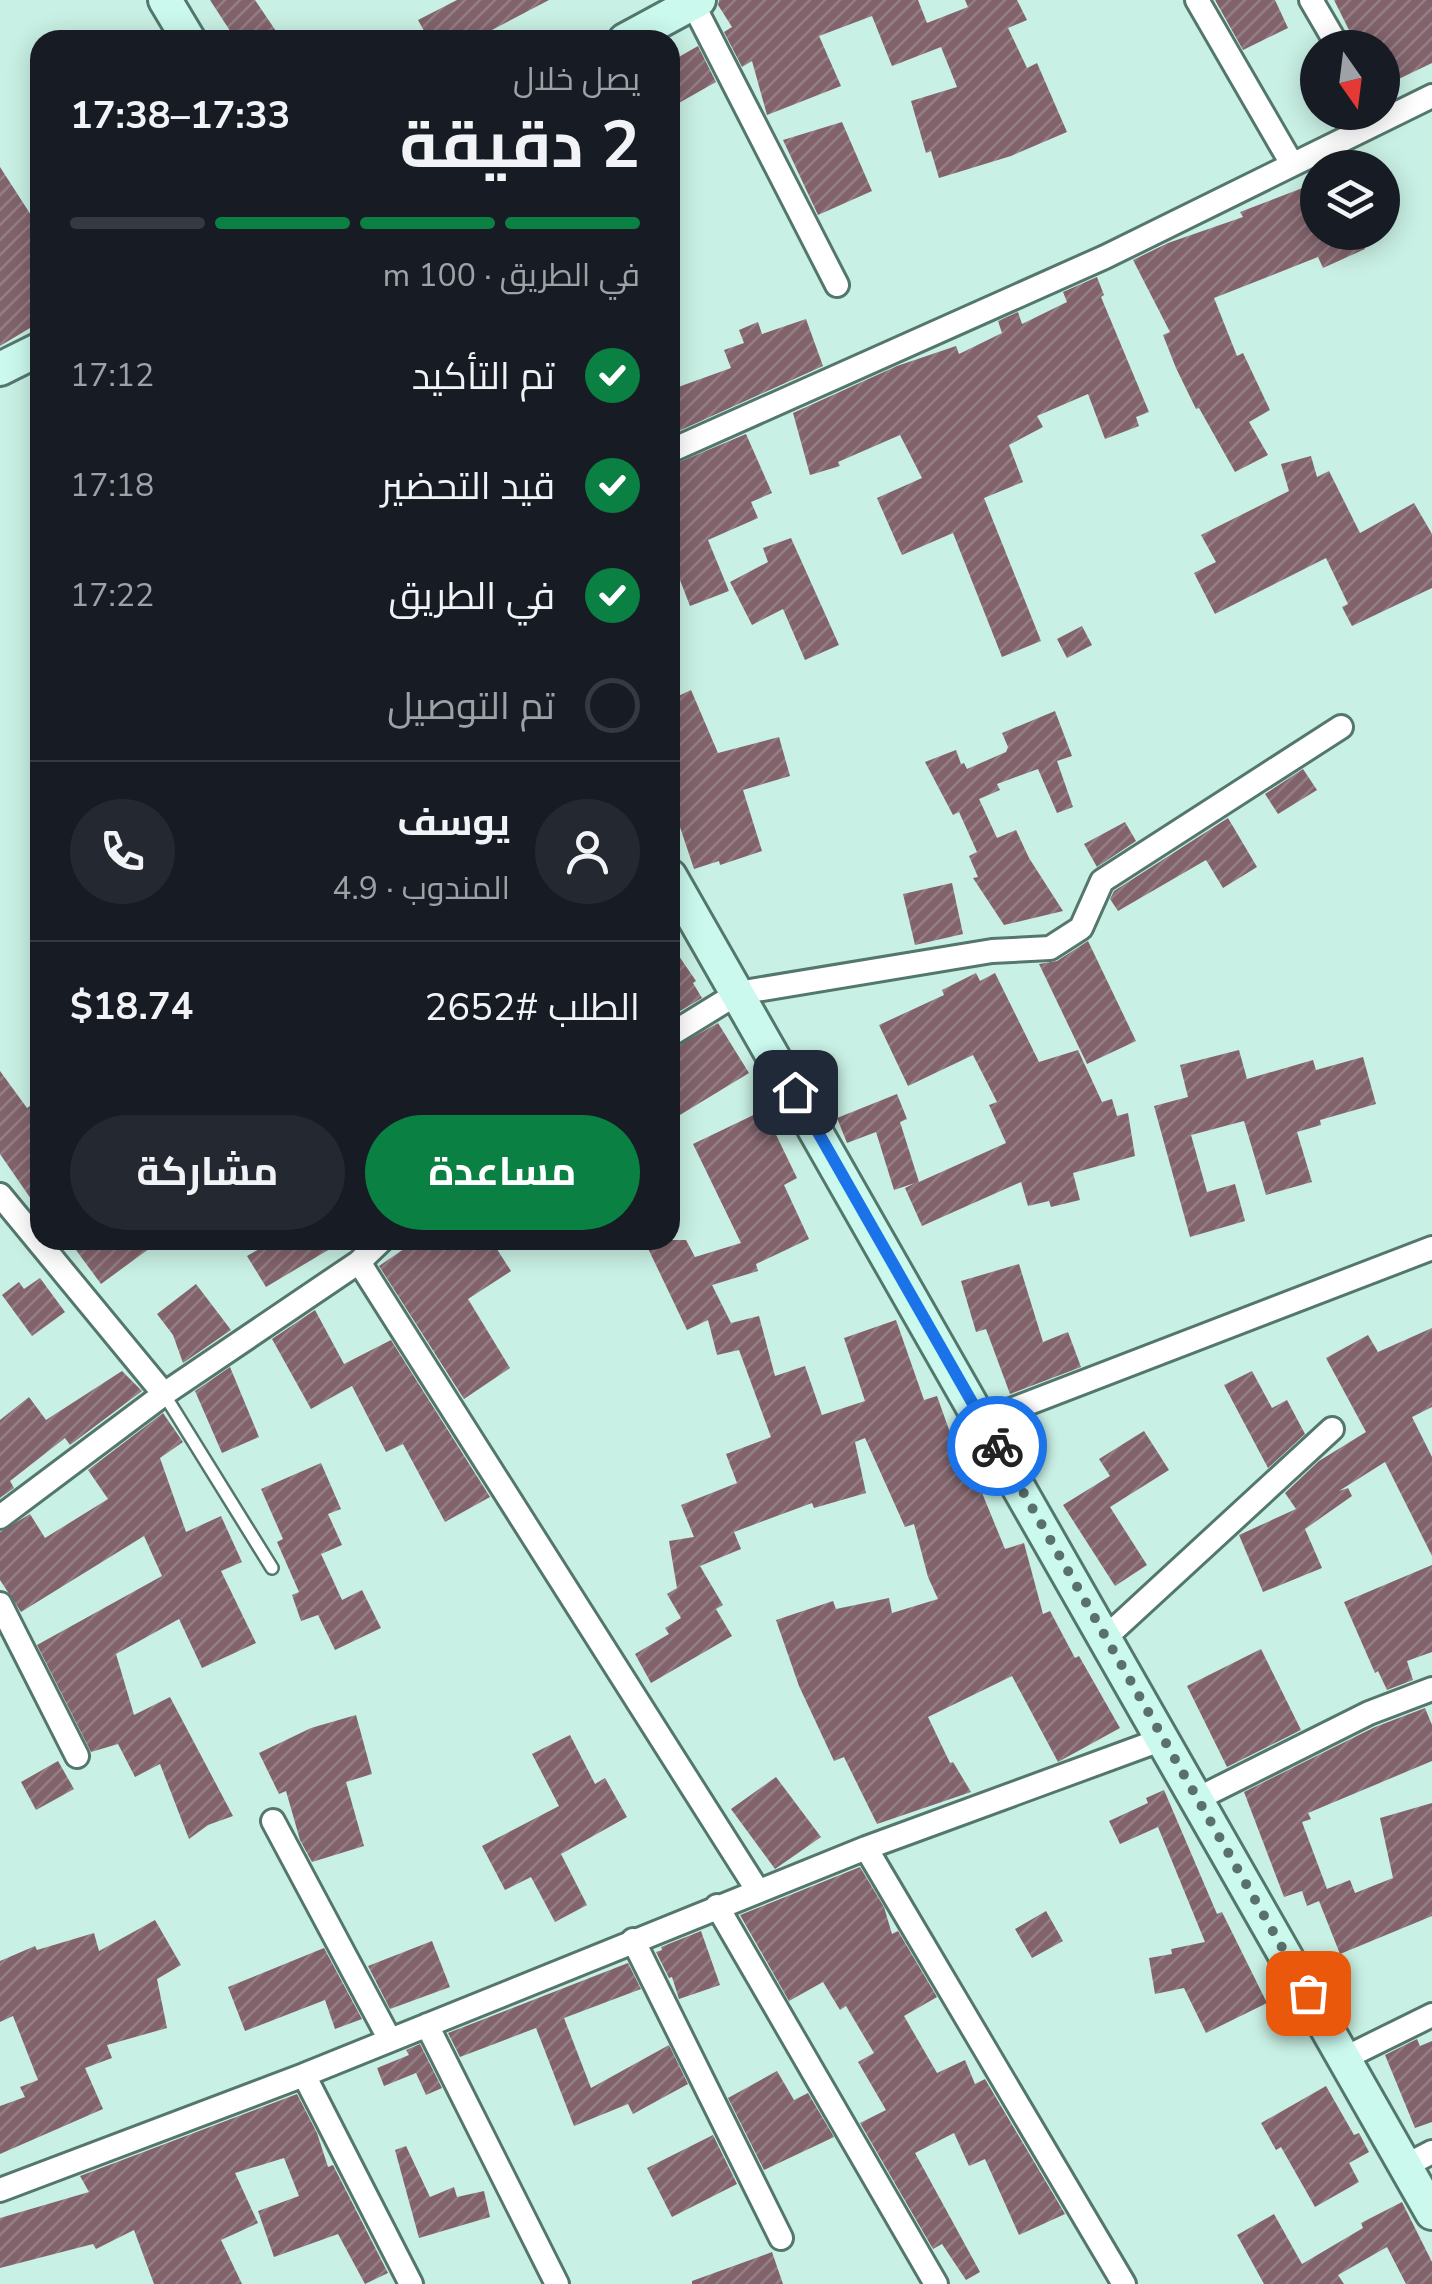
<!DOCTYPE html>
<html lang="ar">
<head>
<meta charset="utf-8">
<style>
	body { margin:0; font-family:"Nunito Sans",Cairo,sans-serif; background:#242831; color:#f1f3f6; direction:rtl; height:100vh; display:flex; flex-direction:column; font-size:38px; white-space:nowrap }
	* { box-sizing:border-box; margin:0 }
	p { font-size:32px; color:#9ea1a6 }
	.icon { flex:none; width:55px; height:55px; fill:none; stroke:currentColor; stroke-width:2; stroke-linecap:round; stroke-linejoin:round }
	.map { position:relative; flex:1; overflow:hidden; direction:ltr }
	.details { position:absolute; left:30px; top:30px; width:650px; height:1220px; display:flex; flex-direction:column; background:#171b24; border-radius:30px; box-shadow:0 5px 25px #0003; direction:rtl }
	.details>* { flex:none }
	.needle { width:65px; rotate:166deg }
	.controls { position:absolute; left:1300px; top:30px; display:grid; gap:20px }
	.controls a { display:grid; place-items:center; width:100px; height:100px; border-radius:50%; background:#171b24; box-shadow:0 5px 25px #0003; font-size:50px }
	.pin { position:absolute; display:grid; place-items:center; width:85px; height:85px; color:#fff; margin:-42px; border-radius:20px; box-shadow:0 5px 15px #0006 }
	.courier { position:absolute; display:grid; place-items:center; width:100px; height:100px; margin:-50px; border:8px solid #1a73e8; border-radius:50%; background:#fff; color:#222; box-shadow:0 2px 12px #0007 }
	.head em { font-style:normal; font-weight:700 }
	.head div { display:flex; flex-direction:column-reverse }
	.head { display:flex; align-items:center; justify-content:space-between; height:170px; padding:0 40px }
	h1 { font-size:65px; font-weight:700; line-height:75px }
	.bar { display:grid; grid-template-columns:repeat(4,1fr); gap:15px 10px; align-content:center; height:120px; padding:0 40px }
	.bar i { height:12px; border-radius:8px; background:#363941 }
	.bar .active { background:#0b8043 }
	.bar p { grid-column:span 4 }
	.line { display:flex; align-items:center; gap:25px; padding:0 40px; border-top:2px solid #363941 }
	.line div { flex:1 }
	.round { display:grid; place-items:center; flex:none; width:105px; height:105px; border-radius:52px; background:#242831 }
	ol { padding:0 40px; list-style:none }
	li { display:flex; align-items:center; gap:30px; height:110px }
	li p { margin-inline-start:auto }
	li .icon { padding:10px; border-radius:50%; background:#0b8043; color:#fff; stroke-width:4 }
	li:last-child { color:#9ea1a6 }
	li i { width:55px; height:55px; border:5px solid #363941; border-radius:50% }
	.button { display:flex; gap:20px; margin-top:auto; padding:20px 40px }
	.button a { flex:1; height:115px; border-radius:60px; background:#0b8043; color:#fff; font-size:40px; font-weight:700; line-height:115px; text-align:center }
	.button a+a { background:#242831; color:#f1f3f6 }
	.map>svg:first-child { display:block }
</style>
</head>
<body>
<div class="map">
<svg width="1432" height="2284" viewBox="0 0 1432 2284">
	<defs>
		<pattern id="building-hatch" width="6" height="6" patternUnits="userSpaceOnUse" patternTransform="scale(2.5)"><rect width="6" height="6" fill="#82636c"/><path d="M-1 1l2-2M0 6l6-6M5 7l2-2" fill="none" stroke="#937f85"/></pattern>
	</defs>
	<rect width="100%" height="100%" fill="#c9f0e4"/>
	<path fill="url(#building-hatch)" d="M210,0H255L282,40H236Z
		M457,0H549L473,40H429L418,20Z
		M719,0H918L927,23L968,7L965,0H1017L1027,20L1008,28L1027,68L1037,63L1067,132L1011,156L939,178L931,151L926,153L911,101L957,87L941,47L892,66L872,16L819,36L841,86L767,115L752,61L742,67L724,32L732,27L718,5Z
		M1215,0H1275L1288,28L1243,50Z
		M1334,0H1432V63L1382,87V48H1364L1356,31L1351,34Z
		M698,46L716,82L670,108V62Z
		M842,122L872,191L818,215L783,140Z
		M0,167L40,229V322L0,346Z
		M1318,182V232H1358L1365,249L1323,268L1318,257L1214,298L1237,356L1243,353L1270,410L1249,422L1268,455L1235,472L1199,408L1196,409L1176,368L1163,335L1170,332L1133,260L1168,243L1243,217L1240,212Z
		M1097,277L1104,295L1101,297L1149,412L1136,417L1139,426L1105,439L1088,394L1037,416L1043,427L1009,445L1023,482L984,498L1041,641L1002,657L953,533L902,555L877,498L922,478L900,435L838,462L840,466L810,475L793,413L897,366L956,346L959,354L1002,333L998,321L1018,312L1022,324L1067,302L1063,292Z
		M806,319L823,366L670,435V390L731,368L724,350L744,343L739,330L758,322L762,334Z
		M746,434L772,493L751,502L758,518L708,540L729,591L690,606L670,554V466Z
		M1311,456L1317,477L1329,471L1360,533L1414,503L1432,534V588L1352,626L1342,607L1348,604L1326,558L1215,614L1194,573L1216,562L1201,535L1289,491L1281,464Z
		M791,538L839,645L805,660L783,609L752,625L730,582L768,562L763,548Z
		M1082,626L1092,645L1067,658L1057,639Z
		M691,690L718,753L779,737L790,776L743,790L762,851L720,865L719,861L694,869L676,815L670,817V700Z
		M1055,711L1072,756L1057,761L1073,807L1057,813L1038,769L997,784L1000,790L979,799L997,838L1016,830L1029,858L1063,911L1004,925L973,878L978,877L969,856L977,852L959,812L953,815L925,762L956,750L961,764L964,763L967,769L1006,752L1008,747L1002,733Z
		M1303,769L1317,790L1278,814L1265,794Z
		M1228,818L1257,867L1223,888L1206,860L1118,911L1110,899L1114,891Z
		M1125,822L1136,841L1097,867L1084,844Z
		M952,883L963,934L915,945L903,894Z
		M1088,941L1136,1041L1087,1064L1039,964L1057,961Z
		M670,943L696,981L693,983L702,998L670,1017Z
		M976,973L980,981L995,973L1039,1062L1078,1050L1102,1102L1112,1099L1117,1116L1128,1113L1135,1156L1073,1173L1080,1200L1051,1207L1049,1201L1028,1206L1021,1182L922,1226L905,1188L915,1183L894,1190L876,1132L847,1143L837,1118L897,1094L907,1119L900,1122L919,1182L1006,1143L989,1105L997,1102L973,1055L908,1086L879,1025L944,995L942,990Z
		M718,1023L749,1073L670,1121V1050Z
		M1239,1050L1247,1079L1313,1060L1316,1070L1363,1057L1376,1104L1320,1120L1321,1125L1297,1132L1312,1182L1266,1195L1244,1121L1191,1135L1207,1192L1235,1184L1245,1221L1190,1237L1154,1106L1188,1097L1180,1065Z
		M0,1071L27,1108L40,1099V1212L0,1154Z
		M764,1110L797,1178L784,1185L809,1239L756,1264L758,1271L712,1285L731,1323L759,1316L775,1376L805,1366L822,1415L865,1401L844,1338L896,1320L924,1400L937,1396L963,1469L971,1466L1005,1549L1024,1543L1043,1614L1050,1611L1075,1658L1079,1656L1120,1728L1058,1762L1012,1676L928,1717L950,1763L953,1762L971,1792L877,1824L844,1757L834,1761L799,1686L776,1620L833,1601L836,1609L889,1598L892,1613L938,1599L928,1577L914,1524L905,1527L865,1438L855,1442L866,1493L814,1508L812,1503L734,1532L741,1549L700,1566L723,1605L716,1609L732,1636L651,1683L635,1654L669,1634L665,1628L681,1618L667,1594L677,1588L669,1541L694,1537L681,1505L737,1483L726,1454L771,1437L739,1350L717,1355L708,1320L687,1330L644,1240H686L695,1257L741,1243L693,1144Z
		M90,1240H161L101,1284L76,1250Z
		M275,1240H345L266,1287L247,1256Z
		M417,1240H491L511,1271L468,1299L510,1368L464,1399L379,1266Z
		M1019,1264L1043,1342L1068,1332L1081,1367L1010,1394L986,1329L976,1332L961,1281Z
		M40,1278L65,1312L32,1336L2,1295L19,1282L24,1289Z
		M196,1284L231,1330L183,1363L173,1335L157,1314Z
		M315,1310L344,1364L391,1340L490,1497L445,1522L403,1444L386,1452L352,1386L311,1409L272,1339Z
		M1432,1328V1407L1412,1417L1432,1457V1556L1385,1462L1339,1491L1348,1488L1352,1496L1305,1529L1322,1568L1263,1592L1239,1535L1296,1509L1285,1493L1319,1461L1366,1432L1326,1358L1368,1335L1378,1352Z
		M230,1367L259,1437L222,1453L195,1391Z
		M122,1371L142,1391L70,1445L65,1438L10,1481L14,1488L0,1498V1420L29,1397L46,1420Z
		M1252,1371L1272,1408L1287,1400L1305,1434L1268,1468L1224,1385Z
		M163,1413L183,1442L160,1458L186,1532L221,1516L242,1562L221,1571L256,1643L202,1668L179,1619L116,1654L134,1715L170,1697L233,1816L208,1825L189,1839L160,1764L135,1777L118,1744L91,1752L37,1645L162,1576L144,1536L21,1612L0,1580V1532L30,1514L45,1538L108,1499L88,1470Z
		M1144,1431L1169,1470L1110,1507L1147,1565L1115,1586L1063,1505L1110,1476L1099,1459Z
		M321,1463L341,1509L328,1514L342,1545L321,1554L342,1600L362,1590L381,1628L335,1650L318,1615L301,1621L292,1595L299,1592L277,1542L283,1539L261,1489Z
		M1432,1565V1652L1407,1661L1413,1680L1387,1690L1378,1671L1375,1673L1344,1602Z
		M1261,1649L1301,1730L1227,1767L1187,1686Z
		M1425,1708L1432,1725V1761L1308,1813L1311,1819L1302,1822L1327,1889L1350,1880L1355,1893L1393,1878L1380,1818L1432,1803V1916L1340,1954L1319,1901L1307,1906L1302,1891L1284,1897L1244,1792L1375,1727Z
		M356,1715L372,1774L346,1782L364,1846L312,1862L300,1840L286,1791L279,1794L259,1753L311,1728Z
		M570,1735L595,1784L605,1778L627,1817L561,1854L587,1905L555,1922L531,1877L505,1890L482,1846L559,1806L532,1754Z
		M58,1761L74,1789L36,1810L21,1782Z
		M776,1777L821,1837L775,1869L731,1809Z
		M1164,1790L1217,1914L1222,1912L1267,2003L1206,2033L1184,1988L1155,1994L1149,1958L1172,1954L1171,1949L1205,1942L1158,1827L1120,1844L1109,1821L1148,1803L1146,1798Z
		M860,1867L884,1907L892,1934L898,1931L937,1997L904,2016L937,2073L965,2060L975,2084L985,2079L1065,2214L1019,2235L985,2159L969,2166L954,2133L915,2153L980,2272L966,2280L942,2244L933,2249L860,2123L886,2110L858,2062L874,2053L846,2006L840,2010L823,1982L789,2001L740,1915Z
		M1046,1911L1063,1941L1032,1958L1015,1929Z
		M155,1920L181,1965L157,1979L167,2028L107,2045L112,2058L85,2068L103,2109L0,2154V2106L25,2097L20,2087L38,2080L13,2016L0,2022V1961L35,1946L37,1950L94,1933L99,1951Z
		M701,1931L720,1985L679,1999L672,1977L669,1978L656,1952L662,1950L661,1947Z
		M432,1941L450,1987L390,2009L368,1966Z
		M324,1948L362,2019L335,2029L325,2000L245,2031L228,1987Z
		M628,1963L641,1989L564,2018L591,2088L669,2045L688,2084L633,2114L628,2104L574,2126L536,2028L460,2057L448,2033Z
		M1417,2039L1420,2046L1432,2041V2122L1415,2128L1385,2055Z
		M420,2044L442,2088L426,2095L416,2073L384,2086L377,2068L409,2055L406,2050Z
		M777,2071L794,2100L808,2093L834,2137L764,2170L728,2098Z
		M1326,2086L1354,2135L1359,2133L1369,2152L1349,2163L1359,2182L1315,2207L1281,2147L1276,2150L1261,2123Z
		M297,2094L317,2133L328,2167L333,2165L388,2273L365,2284L338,2234L274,2257L258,2211L299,2196L284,2158L235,2173L258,2223L221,2240L242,2284H154L134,2230L96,2249L93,2244L0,2268V2218L89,2192L80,2176Z
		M713,2135L737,2184L672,2217L647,2168Z
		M406,2146L430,2197L454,2187L457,2197L484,2191L490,2217L419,2238L395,2150Z
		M1402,2202L1432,2262V2284H1406L1387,2247L1338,2275L1344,2284H1264L1237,2235L1274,2214L1302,2264L1363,2228L1361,2223Z
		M772,2252L783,2284H692V2281Z"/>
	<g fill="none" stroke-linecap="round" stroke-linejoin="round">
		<g stroke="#54776d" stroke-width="16">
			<path id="lane" d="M164,1394L272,1568"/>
		</g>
		<g stroke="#54776d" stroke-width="28">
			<path id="street" d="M1197,0L1292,164
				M1311,0L1339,48
				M693,4L837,285
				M670,451L1105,257L1432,96
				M670,1035L738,993L992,951L1050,948L1081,928L1102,881L1341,727
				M0,1195L164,1394
				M359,1262L758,1891
				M982,1421L1432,1248
				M0,1517L164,1394L359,1262L382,1240
				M0,1604L77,1756
				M1105,1638L1332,1429
				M1197,1799L1369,1713L1432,1689
				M273,1821L390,2040
				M866,1848L1124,2284
				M717,1906L936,2284
				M633,1940L781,2238
				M427,2025L557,2284
				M1345,2058L1432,2015
				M304,2075L411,2284
				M1405,2166L1432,2152
				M0,2190L304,2075L866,1848L1163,1739"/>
		</g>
		<g stroke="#54776d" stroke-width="38">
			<path id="secondary" d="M165,0L189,40
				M625,40L699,0
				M0,369L40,349
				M670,876L1432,2213"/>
		</g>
		<use href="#lane" stroke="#fff" stroke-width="11"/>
		<use href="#street" stroke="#fff" stroke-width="22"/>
		<use href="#secondary" stroke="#cbf9ee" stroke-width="32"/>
	</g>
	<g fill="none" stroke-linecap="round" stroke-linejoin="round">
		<path stroke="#59716a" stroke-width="10" stroke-dasharray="0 18" d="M997,1446L1308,1993"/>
		<path stroke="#1a73e8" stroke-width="12" d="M795,1092L997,1446"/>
	</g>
</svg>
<div class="controls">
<a><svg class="needle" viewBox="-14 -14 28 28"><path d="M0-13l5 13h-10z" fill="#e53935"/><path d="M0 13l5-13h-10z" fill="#9ea1a6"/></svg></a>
<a><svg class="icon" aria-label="layers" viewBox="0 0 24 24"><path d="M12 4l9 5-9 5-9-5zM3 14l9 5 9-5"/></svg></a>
</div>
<div class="pin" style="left:1308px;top:1993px;background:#ea580c"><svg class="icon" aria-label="bag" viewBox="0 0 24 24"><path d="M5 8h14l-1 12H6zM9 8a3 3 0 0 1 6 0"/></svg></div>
<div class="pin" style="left:795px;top:1092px;background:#1f2937"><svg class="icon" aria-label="home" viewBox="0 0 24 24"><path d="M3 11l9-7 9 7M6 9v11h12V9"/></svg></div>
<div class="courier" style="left:997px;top:1446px"><svg class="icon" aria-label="bike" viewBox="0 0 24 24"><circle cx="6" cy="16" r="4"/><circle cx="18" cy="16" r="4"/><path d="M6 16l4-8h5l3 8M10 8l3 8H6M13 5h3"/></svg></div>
<section class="details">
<div class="head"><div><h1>2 دقيقة</h1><p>يصل خلال</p></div><em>17:33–17:38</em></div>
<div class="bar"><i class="active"></i><i class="active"></i><i class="active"></i><i></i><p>في الطريق · 100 m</p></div>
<ol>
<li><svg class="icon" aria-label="check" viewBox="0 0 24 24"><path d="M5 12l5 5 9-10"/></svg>تم التأكيد<p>17:12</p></li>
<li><svg class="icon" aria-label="check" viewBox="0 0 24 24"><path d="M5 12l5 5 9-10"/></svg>قيد التحضير<p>17:18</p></li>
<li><svg class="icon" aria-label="check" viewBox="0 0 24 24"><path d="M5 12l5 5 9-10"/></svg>في الطريق<p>17:22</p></li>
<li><i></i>تم التوصيل</li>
</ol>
<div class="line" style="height:180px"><a class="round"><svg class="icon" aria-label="person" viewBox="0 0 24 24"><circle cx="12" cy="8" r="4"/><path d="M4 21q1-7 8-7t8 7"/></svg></a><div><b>يوسف</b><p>المندوب · 4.9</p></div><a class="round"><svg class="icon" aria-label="phone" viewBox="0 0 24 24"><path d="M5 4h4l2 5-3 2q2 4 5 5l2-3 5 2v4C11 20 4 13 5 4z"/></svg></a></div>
<div class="line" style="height:130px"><div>الطلب #2652</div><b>$18.74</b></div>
<div class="button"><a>مساعدة</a><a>مشاركة</a></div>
</section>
</div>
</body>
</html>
